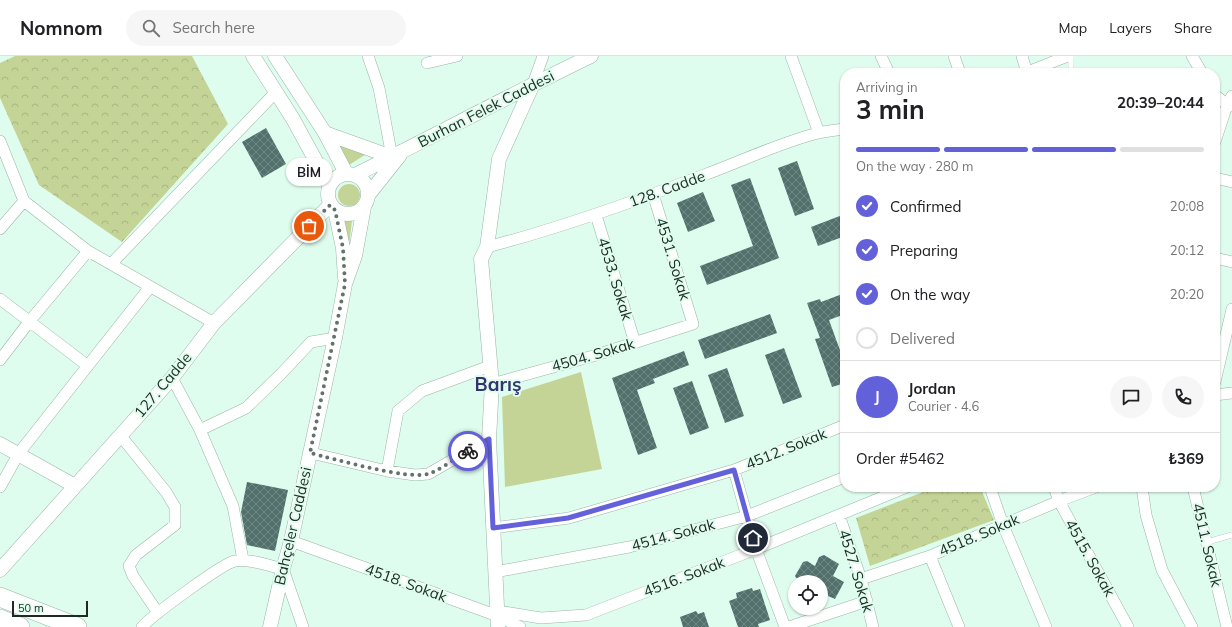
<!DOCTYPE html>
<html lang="en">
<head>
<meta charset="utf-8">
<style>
	body { margin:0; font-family:Mulish,sans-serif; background:#f6f6f6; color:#202124; height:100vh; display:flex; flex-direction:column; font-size:15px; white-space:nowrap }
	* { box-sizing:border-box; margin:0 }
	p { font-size:13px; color:#757577 }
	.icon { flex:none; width:22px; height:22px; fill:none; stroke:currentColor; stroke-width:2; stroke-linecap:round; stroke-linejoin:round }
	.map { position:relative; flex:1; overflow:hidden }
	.side { position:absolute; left:840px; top:12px; width:380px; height:424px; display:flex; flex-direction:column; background:#fff; border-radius:16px; box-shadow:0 1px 3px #0004 }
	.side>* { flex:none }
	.tools { position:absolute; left:788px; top:519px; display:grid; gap:8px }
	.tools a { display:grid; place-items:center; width:40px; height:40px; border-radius:50%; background:#fff; box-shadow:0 1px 3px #0004; font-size:20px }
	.scale { position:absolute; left:12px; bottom:10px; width:76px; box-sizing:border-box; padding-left:4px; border:2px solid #1e2924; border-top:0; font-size:11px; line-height:14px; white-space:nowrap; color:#1e2924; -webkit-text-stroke:3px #dffdee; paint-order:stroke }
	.pin { position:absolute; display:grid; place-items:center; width:34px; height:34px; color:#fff; margin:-17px; border:2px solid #fff; border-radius:50%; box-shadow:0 1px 4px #0007 }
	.courier { position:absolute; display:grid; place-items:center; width:40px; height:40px; margin:-20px; border:3px solid #6361da; border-radius:50%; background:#fff; color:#222; box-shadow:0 1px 5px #0007 }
	.bubble { position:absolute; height:28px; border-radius:14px; background:#fff; box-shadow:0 1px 3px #0004; font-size:13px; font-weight:700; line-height:28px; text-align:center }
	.headline em { font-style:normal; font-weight:700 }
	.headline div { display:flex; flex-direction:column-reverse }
	.headline { display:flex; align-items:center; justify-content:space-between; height:68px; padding:0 16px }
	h1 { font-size:26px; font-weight:700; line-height:30px }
	.bar { display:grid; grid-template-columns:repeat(4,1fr); gap:6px 4px; align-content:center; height:48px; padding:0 16px }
	.bar i { height:5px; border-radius:3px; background:#e0e0e0 }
	.bar .on { background:#6361da }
	.bar p { grid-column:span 4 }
	.line { display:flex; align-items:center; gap:10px; padding:0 16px; border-top:1px solid #e0e0e0 }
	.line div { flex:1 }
	.round { display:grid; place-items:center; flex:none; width:42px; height:42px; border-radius:21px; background:#f6f6f6 }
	ol { padding:0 16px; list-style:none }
	li { display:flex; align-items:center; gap:12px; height:44px }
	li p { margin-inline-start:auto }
	li .icon { padding:4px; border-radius:50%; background:#6361da; color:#fff; stroke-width:4 }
	li:last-child { color:#757577 }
	li i { width:22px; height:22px; border:2px solid #e0e0e0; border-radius:50% }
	header { display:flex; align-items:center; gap:24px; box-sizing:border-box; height:56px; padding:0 20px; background:#fff; border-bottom:1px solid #e0e0e0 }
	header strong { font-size:19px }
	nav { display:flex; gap:22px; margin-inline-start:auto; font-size:14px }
	.search { width:280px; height:36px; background:#f6f6f6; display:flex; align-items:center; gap:10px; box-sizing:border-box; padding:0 14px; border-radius:22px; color:#757577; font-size:15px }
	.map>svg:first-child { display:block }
</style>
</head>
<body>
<header>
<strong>Nomnom</strong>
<div class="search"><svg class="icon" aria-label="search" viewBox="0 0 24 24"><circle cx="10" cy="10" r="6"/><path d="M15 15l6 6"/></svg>Search here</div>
<nav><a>Map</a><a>Layers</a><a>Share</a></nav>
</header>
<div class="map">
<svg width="1232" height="571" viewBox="0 0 1232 571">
	<defs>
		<pattern id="park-crowns" width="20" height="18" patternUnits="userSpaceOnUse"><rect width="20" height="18" fill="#c4d496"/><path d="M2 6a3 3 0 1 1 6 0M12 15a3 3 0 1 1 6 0" fill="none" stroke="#a8b681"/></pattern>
		<pattern id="building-cross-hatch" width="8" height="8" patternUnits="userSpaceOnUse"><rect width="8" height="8" fill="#52716d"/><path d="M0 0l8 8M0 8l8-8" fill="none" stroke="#728885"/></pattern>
	</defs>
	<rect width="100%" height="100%" fill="#dffdee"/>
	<path fill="#c4d496" d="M337,86L368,97L349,109Z
		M338 139a11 11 0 1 1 22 0a11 11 0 1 1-22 0Z
		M342,162L352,164L348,199Z
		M581,316L602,413L505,431L502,341Z"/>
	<path fill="url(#park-crowns)" d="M15,0H192L228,68L122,186L39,129L0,42V7Z
		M936,431H980L994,464L870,510L856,462Z"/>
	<path fill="url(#building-cross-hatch)" d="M266,72L286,108L262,122L242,86Z
		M797,105L814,153L795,160L778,112Z
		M750,122L779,202L707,229L700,210L753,190L731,129Z
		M703,136L715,165L688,176L677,147Z
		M845,158V180L818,190L811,171Z
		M845,237V258L829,264L845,308V327L832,331L815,283L820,282L807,247L820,243L821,246Z
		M770,258L777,277L705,303L698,284Z
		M784,292L802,341L783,348L765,299Z
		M684,295L689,309L653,323L655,327L637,334L657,392L638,399L612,322Z
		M727,312L744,360L725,367L708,319Z
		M692,325L709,372L690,379L673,332Z
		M247,426L288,434L275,495L247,489L241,456Z
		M824,499L839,508L833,520L844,526L835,543L821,537V526H803L797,523L795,520L803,506L807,505L815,510L819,501Z
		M752,532L753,535L760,533L770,564L758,568L759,571H738L729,545L737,542L736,537Z
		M696,555L698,558L704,556L709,571H683L680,561Z"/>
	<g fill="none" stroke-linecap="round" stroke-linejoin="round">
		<g stroke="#99b5a8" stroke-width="6">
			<path id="service" d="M1071,0V17
				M1207,486L1232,479"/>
		</g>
		<g stroke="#99b5a8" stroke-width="12">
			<path id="minor" d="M368,0L379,32L392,101
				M791,0L819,77
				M881,0L889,17
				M954,0L960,17
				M1022,0L1027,17
				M1192,0L1202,17
				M427,7L457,0
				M1025,17L1068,0
				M533,28L543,0
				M1215,39L1225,47L1232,50
				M0,85L24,145L88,195L214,267
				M1215,86L1227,49L1232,40
				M1215,122L1232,126
				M596,159L635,287
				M0,173L24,145
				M487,191C561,172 633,146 704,119C742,105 779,87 818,77C827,75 836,74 845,73
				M1215,202L1232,206
				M111,208L276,36
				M0,243L88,310
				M0,304L29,266L88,195
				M172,322L200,374L233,450L243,504
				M1215,326L1232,253
				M492,328L593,300L693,268L653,138
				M1215,339L1232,337
				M200,374L246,352L280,319L311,286L335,282
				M120,379L166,436L175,451V469L136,499L129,510L133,520L158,557
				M311,397L387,415L415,419L428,418L489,383
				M734,414L756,493L785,571
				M387,415L398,355L422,335L490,310
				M0,431L19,397L150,231
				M990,431L1003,469L1046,571
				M1054,431L1059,445L1128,571
				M1142,431L1146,459L1162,514L1192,571
				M1193,431L1227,571
				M839,459L861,523L873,571
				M493,472L569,462L734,414L845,369
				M291,485L498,560L520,571
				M930,500L959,571
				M495,516L629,491L747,460L845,421
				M861,523L930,500L1059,445L1096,431
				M498,555L541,562L586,559L756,493L907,431
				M142,571C150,561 223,507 235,505C248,502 270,510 283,513L303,571
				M789,571L867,545"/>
		</g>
		<g stroke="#99b5a8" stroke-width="15">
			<path id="tertiary" d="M253,0L293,63L329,129
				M275,0L325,77L346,117
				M325,77L392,101
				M328 138a20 20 0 1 1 40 0a20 20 0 1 1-40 0Z
				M355,119C434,80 512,38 591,0
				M369,138L400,99
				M335,154L343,192L345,222
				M0,388L75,430
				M0,514L172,322L214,267L330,149
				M270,571L283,513L291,485L335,282L345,228L355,200L364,151
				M498,571L489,383L492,328L481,203L487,191L499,103L533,28"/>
		</g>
		<g stroke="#99b5a8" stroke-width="20">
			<path id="trunk" d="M0,541L77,571
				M0,563L20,571"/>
		</g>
		<use href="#service" stroke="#fff" stroke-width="5.5"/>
		<use href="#minor" stroke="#fff" stroke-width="11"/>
		<use href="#tertiary" stroke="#fff" stroke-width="14"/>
		<use href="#trunk" stroke="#fff" stroke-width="19"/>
	</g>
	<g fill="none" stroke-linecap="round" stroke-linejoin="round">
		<path stroke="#62736b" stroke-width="4" stroke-dasharray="0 7.2" d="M309,170L330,149L335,154L343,192L345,228L310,397C335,403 407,424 428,418C438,415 458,401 468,395"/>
		<path stroke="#6361da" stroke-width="5" d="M468,395L489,383L493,472L568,462L734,414L753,482"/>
	</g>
	<g text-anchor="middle" stroke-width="4" stroke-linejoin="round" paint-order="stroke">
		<g font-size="15" fill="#1e2924" stroke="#dffdee">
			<text transform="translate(486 53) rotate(-27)" y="5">Burhan Felek Caddesi</text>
			<text transform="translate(667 133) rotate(-20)" y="5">128. Cadde</text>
			<text transform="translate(673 203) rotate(73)" y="5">4531. Sokak</text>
			<text transform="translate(615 223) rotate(73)" y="5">4533. Sokak</text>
			<text transform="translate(593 299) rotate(-16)" y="5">4504. Sokak</text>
			<text transform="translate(163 329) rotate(-50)" y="5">127. Cadde</text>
			<text transform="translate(786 393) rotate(-22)" y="5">4512. Sokak</text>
			<text transform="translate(293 470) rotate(-77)" y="5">Bahçeler Caddesi</text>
			<text transform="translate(673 479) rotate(-15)" y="5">4514. Sokak</text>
			<text transform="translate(979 479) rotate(-23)" y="5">4518. Sokak</text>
			<text transform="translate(1207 489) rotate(77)" y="5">4511. Sokak</text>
			<text transform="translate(1090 502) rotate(61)" y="5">4515. Sokak</text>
			<text transform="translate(856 515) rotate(73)" y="5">4527. Sokak</text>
			<text transform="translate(684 521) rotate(-21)" y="5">4516. Sokak</text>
			<text transform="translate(406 527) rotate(20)" y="5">4518. Sokak</text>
		</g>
		<g font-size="19" font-weight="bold" fill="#333470" stroke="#dffdee">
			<text x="498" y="335">Barış</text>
		</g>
	</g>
</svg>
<div class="tools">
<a><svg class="icon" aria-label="locate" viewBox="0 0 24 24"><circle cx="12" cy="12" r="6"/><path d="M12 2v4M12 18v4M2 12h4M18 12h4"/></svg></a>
</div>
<div class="scale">50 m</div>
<div class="pin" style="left:309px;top:170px;background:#ea580c"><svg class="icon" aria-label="bag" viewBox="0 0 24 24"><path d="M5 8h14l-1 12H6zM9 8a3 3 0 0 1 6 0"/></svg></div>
<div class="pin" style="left:753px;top:482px;background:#1f2937"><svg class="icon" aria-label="home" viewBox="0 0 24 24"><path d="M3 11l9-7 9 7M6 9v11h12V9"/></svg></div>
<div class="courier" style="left:468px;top:395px"><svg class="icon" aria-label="bike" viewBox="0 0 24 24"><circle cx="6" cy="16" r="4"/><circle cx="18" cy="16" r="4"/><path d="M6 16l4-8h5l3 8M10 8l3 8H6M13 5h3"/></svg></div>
<div class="bubble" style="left:286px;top:102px;width:46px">BİM</div>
<section class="side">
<div class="headline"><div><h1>3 min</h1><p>Arriving in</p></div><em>20:39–20:44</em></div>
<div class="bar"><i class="on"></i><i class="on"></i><i class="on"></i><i></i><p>On the way · 280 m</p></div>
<ol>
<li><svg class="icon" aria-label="check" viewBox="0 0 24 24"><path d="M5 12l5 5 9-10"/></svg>Confirmed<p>20:08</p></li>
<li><svg class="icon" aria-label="check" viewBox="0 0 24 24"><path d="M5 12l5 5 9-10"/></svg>Preparing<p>20:12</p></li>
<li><svg class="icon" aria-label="check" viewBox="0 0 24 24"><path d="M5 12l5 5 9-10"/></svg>On the way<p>20:20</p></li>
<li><i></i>Delivered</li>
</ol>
<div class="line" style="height:72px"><b class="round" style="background:#6361da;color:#fff">J</b><div><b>Jordan</b><p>Courier · 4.6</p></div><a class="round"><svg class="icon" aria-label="chat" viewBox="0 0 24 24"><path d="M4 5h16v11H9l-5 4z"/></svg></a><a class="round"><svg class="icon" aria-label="phone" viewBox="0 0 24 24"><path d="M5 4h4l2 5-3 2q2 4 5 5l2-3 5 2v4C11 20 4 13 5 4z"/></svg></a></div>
<div class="line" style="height:52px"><div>Order #5462</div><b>₺369</b></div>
</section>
</div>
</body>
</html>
